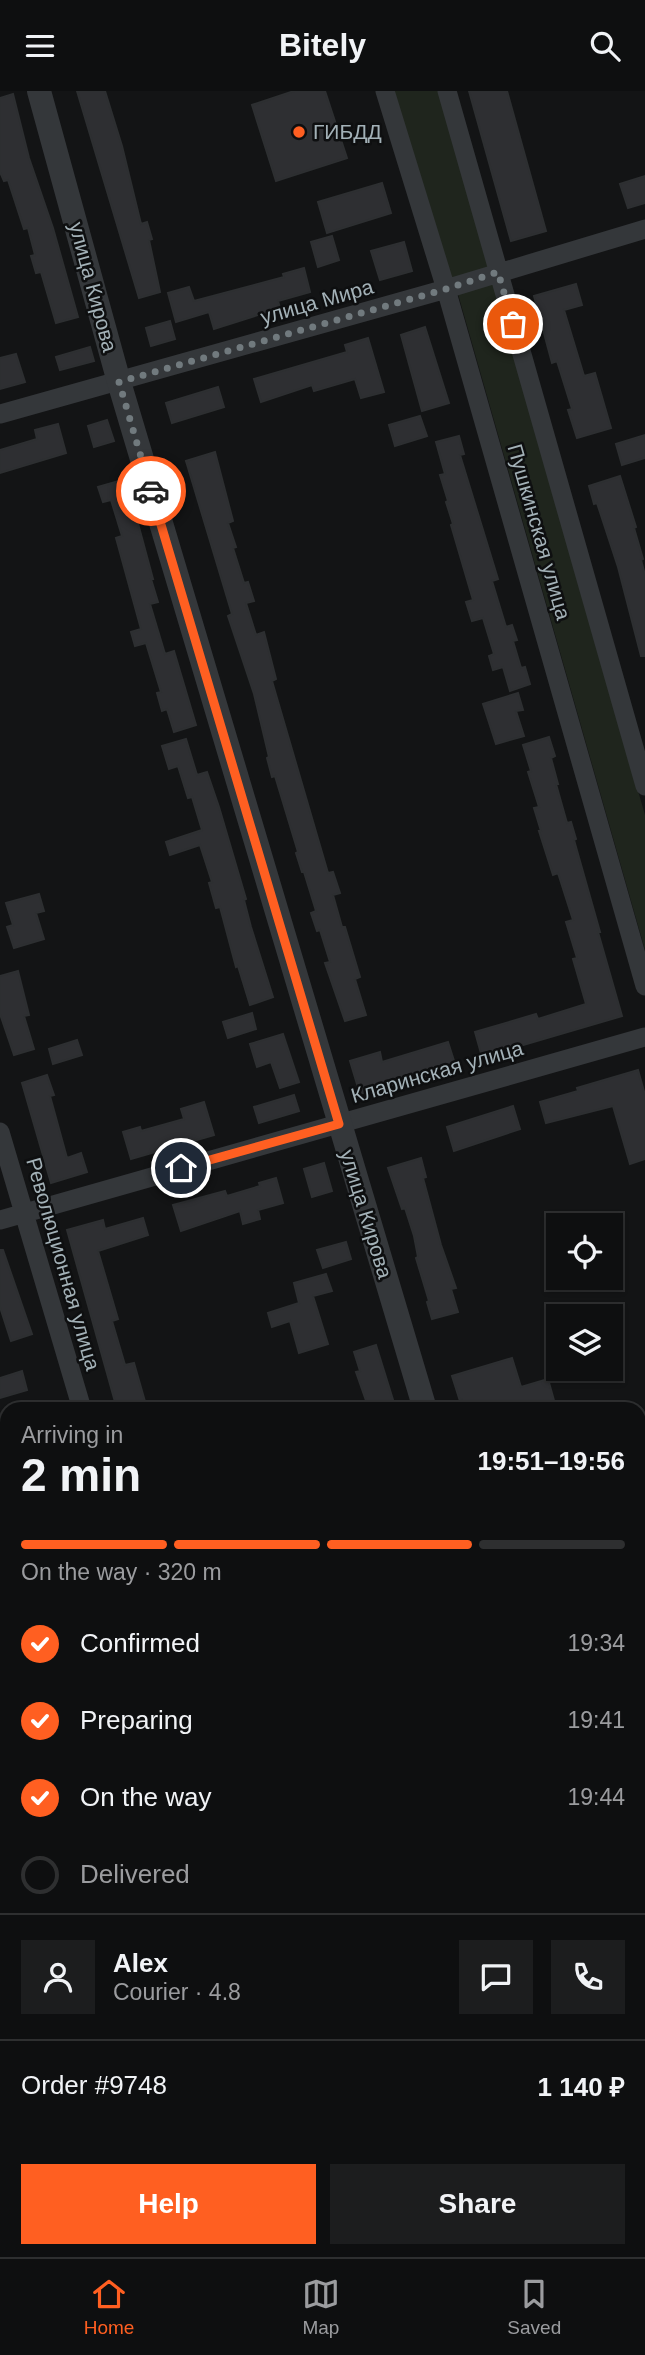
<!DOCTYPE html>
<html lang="en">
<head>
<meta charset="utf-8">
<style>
	body { margin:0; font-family:Arial,sans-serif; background:#1c1d1e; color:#f1f3f6; height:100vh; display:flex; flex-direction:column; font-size:26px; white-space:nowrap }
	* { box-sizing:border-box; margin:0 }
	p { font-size:23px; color:#9b9c9f }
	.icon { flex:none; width:38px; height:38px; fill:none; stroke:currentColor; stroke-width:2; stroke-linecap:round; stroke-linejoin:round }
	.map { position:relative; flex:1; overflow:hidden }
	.panel { position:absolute; left:0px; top:1311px; width:646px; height:856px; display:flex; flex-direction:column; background:#0e0f10; border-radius:21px 21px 0 0; box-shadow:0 2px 5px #0004,0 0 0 2px #2e2f30 }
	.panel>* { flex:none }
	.buttons { position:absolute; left:546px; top:1122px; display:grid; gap:14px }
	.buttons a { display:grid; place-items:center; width:77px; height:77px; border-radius:0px; background:#0e0f10; box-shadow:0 2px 5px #0004,0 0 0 2px #2e2f30; font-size:35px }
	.pin { position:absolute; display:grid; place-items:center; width:60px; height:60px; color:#fff; margin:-30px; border:4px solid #fff; border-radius:50%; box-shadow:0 2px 7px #0007 }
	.courier { position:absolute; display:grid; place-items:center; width:70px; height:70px; margin:-35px; border:5px solid #ff5f21; border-radius:50%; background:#fff; color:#222; box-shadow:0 2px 9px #0007 }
	.head em { font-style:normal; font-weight:600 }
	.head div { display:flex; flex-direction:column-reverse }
	.head { display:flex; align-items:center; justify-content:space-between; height:119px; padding:0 21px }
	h1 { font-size:46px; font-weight:600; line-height:52px }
	.bar { display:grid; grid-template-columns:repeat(4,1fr); gap:10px 7px; align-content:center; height:84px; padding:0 21px }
	.bar i { height:9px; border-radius:5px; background:#2e2f30 }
	.bar .current { background:#ff5f21 }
	.bar p { grid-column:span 4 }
	.line { display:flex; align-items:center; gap:18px; padding:0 21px; border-top:2px solid #2e2f30 }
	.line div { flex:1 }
	.round { display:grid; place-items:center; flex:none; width:74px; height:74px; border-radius:0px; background:#1c1d1e }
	ol { padding:0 21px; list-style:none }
	li { display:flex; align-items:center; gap:21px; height:77px }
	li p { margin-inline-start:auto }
	li .icon { padding:7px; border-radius:50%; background:#ff5f21; color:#fff; stroke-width:4 }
	li:last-child { color:#9b9c9f }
	li i { width:38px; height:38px; border:4px solid #2e2f30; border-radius:50% }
	.button { display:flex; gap:14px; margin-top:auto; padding:14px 21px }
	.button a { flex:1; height:80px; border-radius:0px; background:#ff5f21; color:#fff; font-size:28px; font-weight:600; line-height:80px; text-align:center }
	.button a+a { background:#1c1d1e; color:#f1f3f6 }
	header { display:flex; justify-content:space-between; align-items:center; height:91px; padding:0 21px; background:#0e0f10; font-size:32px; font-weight:600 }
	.dock { display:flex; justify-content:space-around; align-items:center; height:98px; border-top:2px solid #2e2f30; background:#0e0f10; font-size:19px; color:#9b9c9f }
	.dock a { display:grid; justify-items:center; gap:4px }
	.dock .current { color:#ff5f21 }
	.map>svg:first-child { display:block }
</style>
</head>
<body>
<header><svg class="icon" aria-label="menu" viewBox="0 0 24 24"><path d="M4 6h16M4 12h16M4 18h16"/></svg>Bitely<svg class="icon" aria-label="search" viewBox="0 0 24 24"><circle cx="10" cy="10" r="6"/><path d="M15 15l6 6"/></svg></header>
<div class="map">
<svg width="645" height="2166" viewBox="0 0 645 2166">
	<rect width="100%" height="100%" fill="#131415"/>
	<path fill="#1f251d" d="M392,0H440L493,178L449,192Z
		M493,193L645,724V859L458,203Z"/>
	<path fill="#2e2f32" stroke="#2d2f31" stroke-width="2" d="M77,0H105L122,55L141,133L147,131L152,148L149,149L160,201L139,207Z
		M294,0H325L347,67L276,90L252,14Z
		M469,0H507L546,140L511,150Z
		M13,3L29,67L53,137L78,226L56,232L41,181L36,182L31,165L35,164L28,137L24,138L8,89L4,90L0,81V7Z
		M645,85V112L628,117L620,93Z
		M382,92L391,122L327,142L318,111Z
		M332,145L339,169L318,176L311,151Z
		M404,151L412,180L380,189L371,160Z
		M304,177L310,201L278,210L280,217L214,238L209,221L176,231L168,202L189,196L194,210L284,186L283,183Z
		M576,193L582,214L564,219L584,285L595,282L611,337L577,347L568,319L572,318L557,270L552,272L534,205Z
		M170,230L175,248L151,255L146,237Z
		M425,236L449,312L422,320L401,244Z
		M368,247L384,301L361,307L355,288L314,300L312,294L261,311L254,288L347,261L345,254Z
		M90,256L94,270L60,279L56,266Z
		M16,263L25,291L0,298V267Z
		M218,296L224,316L172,332L166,312Z
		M420,325L427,345L395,355L389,334Z
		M107,329L114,350L94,356L88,335Z
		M58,333L66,362L0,382V359L37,348L35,339Z
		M645,344V367L622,374L616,353Z
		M459,345L464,363L460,364L498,488L492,490L506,536L512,534L517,549L513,550L521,577L525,576L530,593L510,600L503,576L493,579L489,565L494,563L483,527L472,530L466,511L473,509L451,434L453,433L446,411L448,410L440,384L445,383L436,351Z
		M215,361L233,430L228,432L236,456L233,457L244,492L248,491L254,510L246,512L256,544L264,541L276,588L272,590L328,782L333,781L340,802L333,804L342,836H345L360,886L355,888L366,924L345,930L325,872L330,871L320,839L317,840L311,822L316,820L304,781H302L296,762L298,761L275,685L272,686L267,667L269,666L254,603L228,525L232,523L186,370Z
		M620,385L636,436L634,437L643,468L641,469L645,484V565H641L618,476L597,412L594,413L589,395Z
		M126,388L153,488H151L158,511L150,513L165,563L174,560L196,634L174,641L167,618L162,620L157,602L161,601L146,552L135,555L131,541L141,538L116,447L122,445L111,409L103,411L98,396Z
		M518,602L523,619L516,620L524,645L496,653L483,613Z
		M549,646L555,665L551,667L558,693H556L567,732L571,731L576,748L574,749L600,841H598L622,925L482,966L475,941L536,923L538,928L586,913L573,868L577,867L566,831L573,829L558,782L553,784L539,740H541L534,717L539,716L528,681L531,680L523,654Z
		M186,648L197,684L207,681L219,716L246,808L244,809L251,836L273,906L250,914L238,875L236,876L220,816L216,817L209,792L212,791L200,754L170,764L166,751L202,739L192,706L188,707L178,675L169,678L162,655Z
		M39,803L44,820L36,822L44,848L14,857L7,836L13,834L6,812Z
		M18,880L29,924L24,925L34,958L14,964L0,923V885Z
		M252,922L256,938L228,947L223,931Z
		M283,943L299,991L280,997L271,971L257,976L250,953Z
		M77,949L82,964L53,973L49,958Z
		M448,951L456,976L360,1003L350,970L380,961L382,971Z
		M638,979L645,1004V1068L630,1073L613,1015L546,1032L540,1011L578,1000L577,997Z
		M47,984L54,1004L50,1005L67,1067L81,1062L87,1081L51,1092L22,992Z
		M294,1004L299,1020L259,1032L254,1016Z
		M204,1011L214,1044L131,1068L123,1041L140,1036L141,1040L184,1028L181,1018Z
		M513,1015L520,1038L454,1060L447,1036Z
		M421,1067L426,1086L423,1087L441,1154L456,1197L451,1198L458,1221L432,1228L427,1211L429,1210L416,1167L418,1166L414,1145L405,1117L402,1118L388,1077Z
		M324,1072L332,1100L312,1106L304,1078Z
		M276,1087L283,1112L258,1119L260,1128L243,1133L240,1120L181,1140L173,1114L225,1100L227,1105L260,1095L259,1092Z
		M143,1127L148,1144L98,1160L118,1228L112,1230L125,1274L134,1272L146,1314L132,1318H117L67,1139L103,1129L105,1138Z
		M346,1151L351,1168L323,1177L317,1159Z
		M0,1159H3L32,1243L11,1250L0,1216Z
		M326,1183L332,1200L313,1205L328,1253L299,1262L290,1230L272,1236L268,1222L299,1212L294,1192Z
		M376,1254L394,1312L369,1318L356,1281L360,1280L354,1261Z
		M512,1267L521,1296L548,1288L555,1313L539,1318H465L462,1309L460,1310L452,1285Z
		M22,1280L27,1299L0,1307V1287Z"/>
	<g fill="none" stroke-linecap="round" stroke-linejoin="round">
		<path stroke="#34373a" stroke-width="19" d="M385,0L446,198L645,895
			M447,0L645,695
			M0,323L446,198L645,138
			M0,1041L82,1318
			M0,1129L645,946
			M639,1568L645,1566
			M0,1741L7,1739
			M326,2160L328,2166"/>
		<path stroke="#34373a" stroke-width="24" d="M39,0L119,291L425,1318"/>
		<path stroke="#42474b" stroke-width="28" d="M639,2022L645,2044"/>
	</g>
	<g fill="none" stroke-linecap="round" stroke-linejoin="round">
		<path stroke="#717a7e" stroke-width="7" stroke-dasharray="0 12.6" d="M151,400L119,291L446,198L498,181L513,233"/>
		<path stroke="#ff5f21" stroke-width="9" d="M151,400L339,1033L181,1077"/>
	</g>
	<circle fill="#ff5f21" stroke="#0e0f10" stroke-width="2.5" cx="299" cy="41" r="7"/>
	<g text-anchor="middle" stroke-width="5" stroke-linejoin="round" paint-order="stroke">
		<g font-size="21" fill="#a3b1b7" stroke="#0e0f10" text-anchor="start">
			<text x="313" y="48">ГИБДД</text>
		</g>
		<g font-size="21" fill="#a3b1b7" stroke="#0e0f10">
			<text transform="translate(93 196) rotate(75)" y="7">улица Кирова</text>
			<text transform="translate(317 211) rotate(-16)" y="7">улица Мира</text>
			<text transform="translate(539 441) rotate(74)" y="7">Пушкинская улица</text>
			<text transform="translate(437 981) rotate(-16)" y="7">Кларинская улица</text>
			<text transform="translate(366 1123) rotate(73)" y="7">улица Кирова</text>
			<text transform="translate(63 1173) rotate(74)" y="7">Революционная улица</text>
		</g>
	</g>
</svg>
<div class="buttons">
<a><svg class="icon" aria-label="locate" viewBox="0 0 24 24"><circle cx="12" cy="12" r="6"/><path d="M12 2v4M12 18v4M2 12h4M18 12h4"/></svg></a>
<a><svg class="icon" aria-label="layers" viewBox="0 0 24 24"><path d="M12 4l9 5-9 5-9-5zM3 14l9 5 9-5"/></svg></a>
</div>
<div class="pin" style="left:513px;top:233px;background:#ea580c"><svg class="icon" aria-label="bag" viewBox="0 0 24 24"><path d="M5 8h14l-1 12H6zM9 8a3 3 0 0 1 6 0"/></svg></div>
<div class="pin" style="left:181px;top:1077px;background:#1f2937"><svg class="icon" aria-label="home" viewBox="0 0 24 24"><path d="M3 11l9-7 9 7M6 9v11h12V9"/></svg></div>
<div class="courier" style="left:151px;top:400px"><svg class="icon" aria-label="car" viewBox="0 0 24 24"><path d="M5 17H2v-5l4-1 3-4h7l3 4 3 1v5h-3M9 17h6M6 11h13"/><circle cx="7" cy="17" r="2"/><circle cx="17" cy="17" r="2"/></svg></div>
<section class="panel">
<div class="head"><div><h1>2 min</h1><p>Arriving in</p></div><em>19:51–19:56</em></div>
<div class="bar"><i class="current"></i><i class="current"></i><i class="current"></i><i></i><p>On the way · 320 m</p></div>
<ol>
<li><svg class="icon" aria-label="check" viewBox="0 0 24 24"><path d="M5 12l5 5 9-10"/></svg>Confirmed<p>19:34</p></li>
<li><svg class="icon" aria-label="check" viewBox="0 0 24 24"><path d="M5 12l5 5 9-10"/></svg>Preparing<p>19:41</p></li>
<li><svg class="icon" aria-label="check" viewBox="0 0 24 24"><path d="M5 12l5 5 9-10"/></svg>On the way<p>19:44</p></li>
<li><i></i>Delivered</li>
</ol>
<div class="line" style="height:126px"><a class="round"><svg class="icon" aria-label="person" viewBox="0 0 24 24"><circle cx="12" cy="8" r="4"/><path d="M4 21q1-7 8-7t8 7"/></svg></a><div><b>Alex</b><p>Courier · 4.8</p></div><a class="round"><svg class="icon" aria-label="chat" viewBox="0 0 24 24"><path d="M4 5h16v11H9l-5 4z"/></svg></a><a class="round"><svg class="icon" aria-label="phone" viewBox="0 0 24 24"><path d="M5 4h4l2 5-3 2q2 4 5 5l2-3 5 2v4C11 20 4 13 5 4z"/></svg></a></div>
<div class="line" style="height:91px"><div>Order #9748</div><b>1 140 ₽</b></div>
<div class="button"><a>Help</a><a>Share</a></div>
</section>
</div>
<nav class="dock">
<a class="current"><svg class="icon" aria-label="home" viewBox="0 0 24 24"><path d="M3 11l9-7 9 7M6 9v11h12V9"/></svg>Home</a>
<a><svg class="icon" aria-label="map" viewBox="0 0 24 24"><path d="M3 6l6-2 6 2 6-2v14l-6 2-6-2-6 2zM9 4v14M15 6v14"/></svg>Map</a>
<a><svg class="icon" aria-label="saved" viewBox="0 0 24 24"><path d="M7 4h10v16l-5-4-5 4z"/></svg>Saved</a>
</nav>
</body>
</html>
